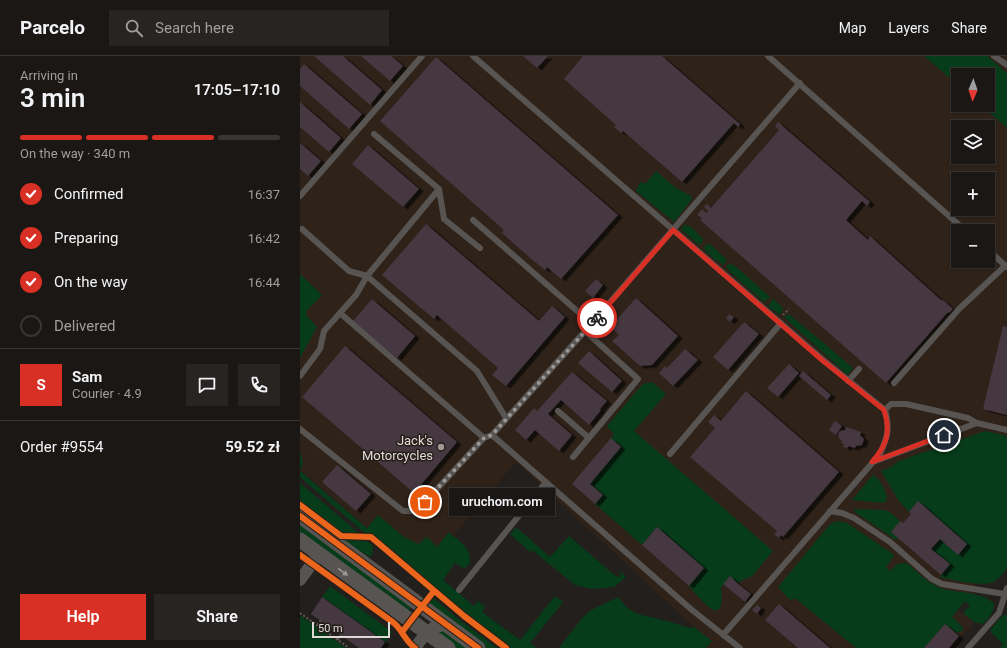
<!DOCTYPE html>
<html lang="en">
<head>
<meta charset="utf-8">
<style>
	body { margin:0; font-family:Roboto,sans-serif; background:#272422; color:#f1f3f6; height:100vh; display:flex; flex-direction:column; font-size:15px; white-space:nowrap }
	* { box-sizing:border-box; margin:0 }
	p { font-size:13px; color:#9f9fa0 }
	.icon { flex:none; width:22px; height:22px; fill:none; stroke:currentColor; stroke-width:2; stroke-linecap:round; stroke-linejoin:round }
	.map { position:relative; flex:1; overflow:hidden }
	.panel { display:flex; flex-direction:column; background:#1a1715; width:300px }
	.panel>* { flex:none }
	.needle { width:26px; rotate:182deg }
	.controls { position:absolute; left:651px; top:12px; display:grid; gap:8px }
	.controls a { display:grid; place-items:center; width:44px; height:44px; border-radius:0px; background:#1a1715; box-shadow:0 1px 3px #0004,0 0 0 1px #383634; font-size:20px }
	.scale { position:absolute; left:12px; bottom:10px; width:78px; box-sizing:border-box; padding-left:4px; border:2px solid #e0dad6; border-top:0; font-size:11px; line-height:14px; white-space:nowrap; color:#e0dad6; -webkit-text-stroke:3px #261e18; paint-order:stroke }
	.pin { position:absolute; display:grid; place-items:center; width:34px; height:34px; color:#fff; margin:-17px; border:2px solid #fff; border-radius:50%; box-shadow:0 1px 4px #0007 }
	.courier { position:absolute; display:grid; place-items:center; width:40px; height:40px; margin:-20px; border:3px solid #d93025; border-radius:50%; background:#fff; color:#222; box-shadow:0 1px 5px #0007 }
	.bubble { position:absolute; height:28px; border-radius:0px; background:#1a1715; box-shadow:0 1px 3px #0004,0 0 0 1px #383634; font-size:13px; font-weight:600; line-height:28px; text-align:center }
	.head em { font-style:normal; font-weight:600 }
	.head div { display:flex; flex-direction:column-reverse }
	.head { display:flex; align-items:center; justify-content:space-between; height:68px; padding:0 20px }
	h1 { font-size:26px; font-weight:600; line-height:30px }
	.bar { display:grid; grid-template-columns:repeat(4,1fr); gap:6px 4px; align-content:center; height:48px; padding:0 20px }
	.bar i { height:5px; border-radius:3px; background:#383634 }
	.bar .on { background:#d93025 }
	.bar p { grid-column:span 4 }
	.line { display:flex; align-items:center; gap:10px; padding:0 20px; border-top:1px solid #383634 }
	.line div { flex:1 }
	.round { display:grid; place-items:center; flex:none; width:42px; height:42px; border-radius:0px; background:#272422 }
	ol { padding:0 20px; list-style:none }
	li { display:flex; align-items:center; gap:12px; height:44px }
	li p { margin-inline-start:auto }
	li .icon { padding:4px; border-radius:50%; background:#d93025; color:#fff; stroke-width:4 }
	li:last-child { color:#9f9fa0 }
	li i { width:22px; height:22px; border:2px solid #383634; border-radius:50% }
	.primary-button { display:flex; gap:8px; margin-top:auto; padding:8px 20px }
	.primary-button a { flex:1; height:46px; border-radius:0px; background:#d93025; color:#fff; font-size:16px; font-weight:600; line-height:46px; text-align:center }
	.primary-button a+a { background:#272422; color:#f1f3f6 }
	header { display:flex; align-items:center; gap:24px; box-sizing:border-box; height:56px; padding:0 20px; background:#1a1715; border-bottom:1px solid #383634 }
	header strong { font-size:19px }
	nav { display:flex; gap:22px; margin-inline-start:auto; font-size:14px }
	.search { width:280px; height:36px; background:#272422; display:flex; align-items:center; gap:10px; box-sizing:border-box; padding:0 14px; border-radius:0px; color:#9f9fa0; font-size:15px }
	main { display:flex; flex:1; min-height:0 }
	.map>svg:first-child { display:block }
</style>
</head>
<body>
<header>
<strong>Parcelo</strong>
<div class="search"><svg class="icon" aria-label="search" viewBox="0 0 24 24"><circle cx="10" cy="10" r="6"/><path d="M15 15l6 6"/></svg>Search here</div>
<nav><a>Map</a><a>Layers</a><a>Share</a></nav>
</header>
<main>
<section class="panel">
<div class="head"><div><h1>3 min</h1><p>Arriving in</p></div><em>17:05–17:10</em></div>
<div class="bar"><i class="on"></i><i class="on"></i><i class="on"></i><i></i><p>On the way · 340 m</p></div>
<ol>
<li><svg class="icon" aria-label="check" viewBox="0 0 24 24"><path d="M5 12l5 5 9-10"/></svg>Confirmed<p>16:37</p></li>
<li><svg class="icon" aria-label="check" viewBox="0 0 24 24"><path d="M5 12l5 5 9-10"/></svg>Preparing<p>16:42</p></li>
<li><svg class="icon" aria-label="check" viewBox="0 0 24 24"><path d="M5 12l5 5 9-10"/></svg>On the way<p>16:44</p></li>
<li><i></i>Delivered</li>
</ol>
<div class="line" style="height:72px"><b class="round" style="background:#d93025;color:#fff">S</b><div><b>Sam</b><p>Courier · 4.9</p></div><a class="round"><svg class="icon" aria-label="chat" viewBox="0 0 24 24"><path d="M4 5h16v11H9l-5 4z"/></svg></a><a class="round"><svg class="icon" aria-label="phone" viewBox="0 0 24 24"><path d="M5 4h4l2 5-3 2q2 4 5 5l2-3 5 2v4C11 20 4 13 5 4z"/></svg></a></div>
<div class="line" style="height:52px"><div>Order #9554</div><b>59.52 zł</b></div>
<div class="primary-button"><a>Help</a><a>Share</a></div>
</section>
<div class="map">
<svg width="707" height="592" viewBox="0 0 707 592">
	<defs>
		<filter id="shadow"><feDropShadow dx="4.5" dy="2.5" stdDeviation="0" flood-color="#0009"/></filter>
	</defs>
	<rect width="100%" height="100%" fill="#221f1c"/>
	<path fill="#2e2219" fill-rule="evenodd" d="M0,0H707V504L677,525L672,543L647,544L674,566L652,592H406L412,585L394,571L216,406L122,517L103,503L0,414ZM658,19H688V49H658ZM658,71H688V101H658ZM658,123H688V153H658ZM658,175H688V205H658ZM430,520L437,527L451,538L445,546L423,528Z"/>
	<path fill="#073c1a" d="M624,0H687L707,17V72L681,49H688V19H658V29Z
		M356,115L376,132L391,140L392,143L374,166L336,135L340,126L345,128Z
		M384,169L390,170L403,183V185L399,189L381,173Z
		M407,188H410L427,204L423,209L417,204H415L403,192Z
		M428,208L434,209L470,241L464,246L430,216L426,211Z
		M0,218L22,239L7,254L6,259L17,271L0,302Z
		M473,243L483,252L480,259L468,250Z
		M489,258L553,312L548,319L484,261Z
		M352,326L366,338L334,375L473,495L452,520L437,527L430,520L421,532C426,576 401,544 389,530L404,512L357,471L342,489L295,448L303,439L290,428L321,391L311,382L314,378L307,370L340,331L343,328Z
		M685,375L707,380V512C703,517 699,523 694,526C681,531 653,524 640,521L650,508L631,493L640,483L658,498L667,488L618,445L609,456L599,445L581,415L591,411L599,405Z
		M0,396L3,407L0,415L67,472L78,459L104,481L118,488L127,481L137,491L149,476C160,487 171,490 170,507L164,513L155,507L143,524L174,550L178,545L185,551L182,556L220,584L255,540L263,546L230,587L237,592H210L206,590L164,557L72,479H67L0,421Z
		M573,419C579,421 589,439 586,445L584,447L552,444Z
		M0,427L61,479L42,478L0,447Z
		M0,451L41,481L64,483L72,489L73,497L70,501L58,494Z
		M555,453L585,454L591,457L600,465L591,476L598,482L596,484L555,456L554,454Z
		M538,465L547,467L593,498L594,500L586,511L590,515C596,509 599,505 608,508C617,515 626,526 638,531C657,538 676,534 694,547C694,556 689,562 683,568L674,566L664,558V555L670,550L665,545L652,561L660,568L664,574L656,577L645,568L624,592H556L495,542L490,544L478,531L530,468Z
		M0,467L112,550L108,557L0,478Z
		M216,471L250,501L269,480L313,518L318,521L321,520L319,514L326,521L314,531L292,533L275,529L232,494L230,496L210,478Z
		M30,530L92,576L85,586L22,541Z
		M132,541L157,562L197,592H187L128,547Z
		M318,541L326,551L338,558L371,566L389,572L394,571L412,585L406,592H259L283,561L291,554Z
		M0,559L46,592H0Z
		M703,559H707V592H700L703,588L696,582V580L691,577V573Z
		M142,574L168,592H156L135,576Z"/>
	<path fill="#443741" filter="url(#shadow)" d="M14,0H43L82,34L70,49Z
		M61,0H91L103,10L90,25Z
		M223,0H248L237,12Z
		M283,0H362L440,68L438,71L434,67L382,126L323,75L321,77L314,71L316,69L264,23Z
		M136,1L318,159L261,223L247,211L245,214L230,202L202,177L204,174L80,65Z
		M4,8L62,58L49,73L0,30V13Z
		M0,46L41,82L29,96L0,71Z
		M478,66L570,146L567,150L562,145L546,164L568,184L570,180L642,245L643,244L653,253L649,257L648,256L586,327L400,164L402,162L397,159L402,153L406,157L408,155L404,151L407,148L411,152L479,74L475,70Z
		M0,87L21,105L8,120L0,113Z
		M68,89L119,133L103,151L52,108Z
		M126,168L239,265L252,250L265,261L206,330L192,319L198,312L137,259L134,263L82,219Z
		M296,223L303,229L293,242L285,235Z
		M336,242L378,280L352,309L340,310L312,285L319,279L310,271Z
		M72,243L115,280L97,302L53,265Z
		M429,258L434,261L430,266L426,262Z
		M444,266L459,278L428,314L413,301Z
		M703,270L707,271V359L683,353Z
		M45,290L157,386L114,437L2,341Z
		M385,293L398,304L373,330L359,317L365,310L367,312Z
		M289,295L322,325L312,336L278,307Z
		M489,308L499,317L478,341L467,332Z
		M503,315L531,339L527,344L499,320Z
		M272,316L307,345L300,353L301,354L289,369L261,344L248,358L272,379L259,395L235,374L226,384L215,374L234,352L237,355Z
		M446,335L539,416L483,481L481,479L479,482L474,478L477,475L390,401L415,372L408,366L414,359L421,365Z
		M535,365L542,370L536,379L529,374Z
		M546,371L561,376L560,379L564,383L562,389L556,390L555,392L548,390V392L543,391L544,388L541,387L542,385L539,382L538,378L540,375L545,374Z
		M311,382L321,391L290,428L303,439L295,448L272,428Z
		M37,409L71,438L56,455L22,426Z
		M618,445L667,488L658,499L640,483L631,493L650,508L641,519L591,476L600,465L603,467L611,458L609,456Z
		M357,471L404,512L389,530L342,489Z
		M430,520L437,527L451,538L445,546L423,528Z
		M22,541L85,586L81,592H59L11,558Z
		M479,548L530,592H498L465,564Z
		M457,549L461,552L457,558L452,554Z
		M645,568L659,580L649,592H624Z"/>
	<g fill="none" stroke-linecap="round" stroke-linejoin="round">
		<path stroke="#5b5856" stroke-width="2" stroke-dasharray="2 2" stroke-linecap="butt" d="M483,259L489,253
			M0,557L49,592
			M17,569L21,564
			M38,584L41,579"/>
		<path stroke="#575452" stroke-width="6" d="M173,0L522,303L585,354C590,372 588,380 580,398L423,579
			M468,0L666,175
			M694,0L707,9
			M74,78L139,133L144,163L180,192
			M0,140L122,0
			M173,164L292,268
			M2,173L49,215L67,220L177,315L206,362
			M688,194L707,211
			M40,257L184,382
			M0,320L20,293L24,275L56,239L67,220L139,133
			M548,325L559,313
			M594,327L659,253L705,210
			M585,354L591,348H606L668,362L677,367L707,374
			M258,355L289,382
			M0,373L103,455H115L125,446L184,382L192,379L285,275L500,27
			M192,379L392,554L440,592
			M370,398L481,267
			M273,401L338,323L285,275
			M573,406L677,367
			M530,455L542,457L554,462L590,486L632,523L642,528L705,538
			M159,534L246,426
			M668,592L699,557L707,532"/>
		<path stroke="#575452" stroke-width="12" d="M0,524L19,498
			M115,592C125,579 128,570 146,569"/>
		<path stroke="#575452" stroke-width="15" d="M0,460L178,592
			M0,484L148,592"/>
		<g stroke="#261e18" stroke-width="8">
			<path id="cycleway" d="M0,449L41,480L71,481L164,560L206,592
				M0,460L178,592
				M0,499L94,567C103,575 105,585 115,592
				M102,576L134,535"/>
		</g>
		<use href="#cycleway" stroke="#eb651d" stroke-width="6"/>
	</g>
	<defs><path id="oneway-solid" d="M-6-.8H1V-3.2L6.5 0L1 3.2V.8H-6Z"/></defs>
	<use fill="#9c9794" href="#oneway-solid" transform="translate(43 516) rotate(36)"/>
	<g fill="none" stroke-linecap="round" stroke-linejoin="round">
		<path stroke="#9e9995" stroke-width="4" stroke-dasharray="0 7.2" d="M125,446L184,382L192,379L297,262"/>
		<path stroke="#d93025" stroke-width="5" d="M297,262L373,174L522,304L584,354C591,376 587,389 572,406L644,379"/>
	</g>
	<circle fill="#9e9995" stroke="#261e18" stroke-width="1.5" cx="141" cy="391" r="4"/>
	<g text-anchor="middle" stroke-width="3" stroke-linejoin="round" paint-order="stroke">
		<g font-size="13" fill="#e0dad6" stroke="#261e18" text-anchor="end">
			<text x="133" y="389">Jack's<tspan x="133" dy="15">Motorcycles</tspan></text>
		</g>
	</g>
</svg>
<div class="controls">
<a><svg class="needle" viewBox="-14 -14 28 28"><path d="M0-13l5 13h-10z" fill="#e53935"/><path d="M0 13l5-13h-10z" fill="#9f9fa0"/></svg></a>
<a><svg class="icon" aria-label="layers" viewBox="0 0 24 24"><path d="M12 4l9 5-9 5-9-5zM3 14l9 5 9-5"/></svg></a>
<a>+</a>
<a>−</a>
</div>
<div class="scale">50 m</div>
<div class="pin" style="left:125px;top:446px;background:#ea580c"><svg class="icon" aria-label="bag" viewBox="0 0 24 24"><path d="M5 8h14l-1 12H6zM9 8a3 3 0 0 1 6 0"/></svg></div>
<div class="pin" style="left:644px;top:379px;background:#1f2937"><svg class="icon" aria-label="home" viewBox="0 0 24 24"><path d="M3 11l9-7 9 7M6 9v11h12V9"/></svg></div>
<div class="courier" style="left:297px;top:262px"><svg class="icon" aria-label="bike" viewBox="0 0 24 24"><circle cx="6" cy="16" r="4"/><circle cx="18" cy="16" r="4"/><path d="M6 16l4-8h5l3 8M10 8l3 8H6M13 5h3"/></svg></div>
<div class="bubble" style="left:149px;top:432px;width:106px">uruchom.com</div>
</div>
</main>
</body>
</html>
